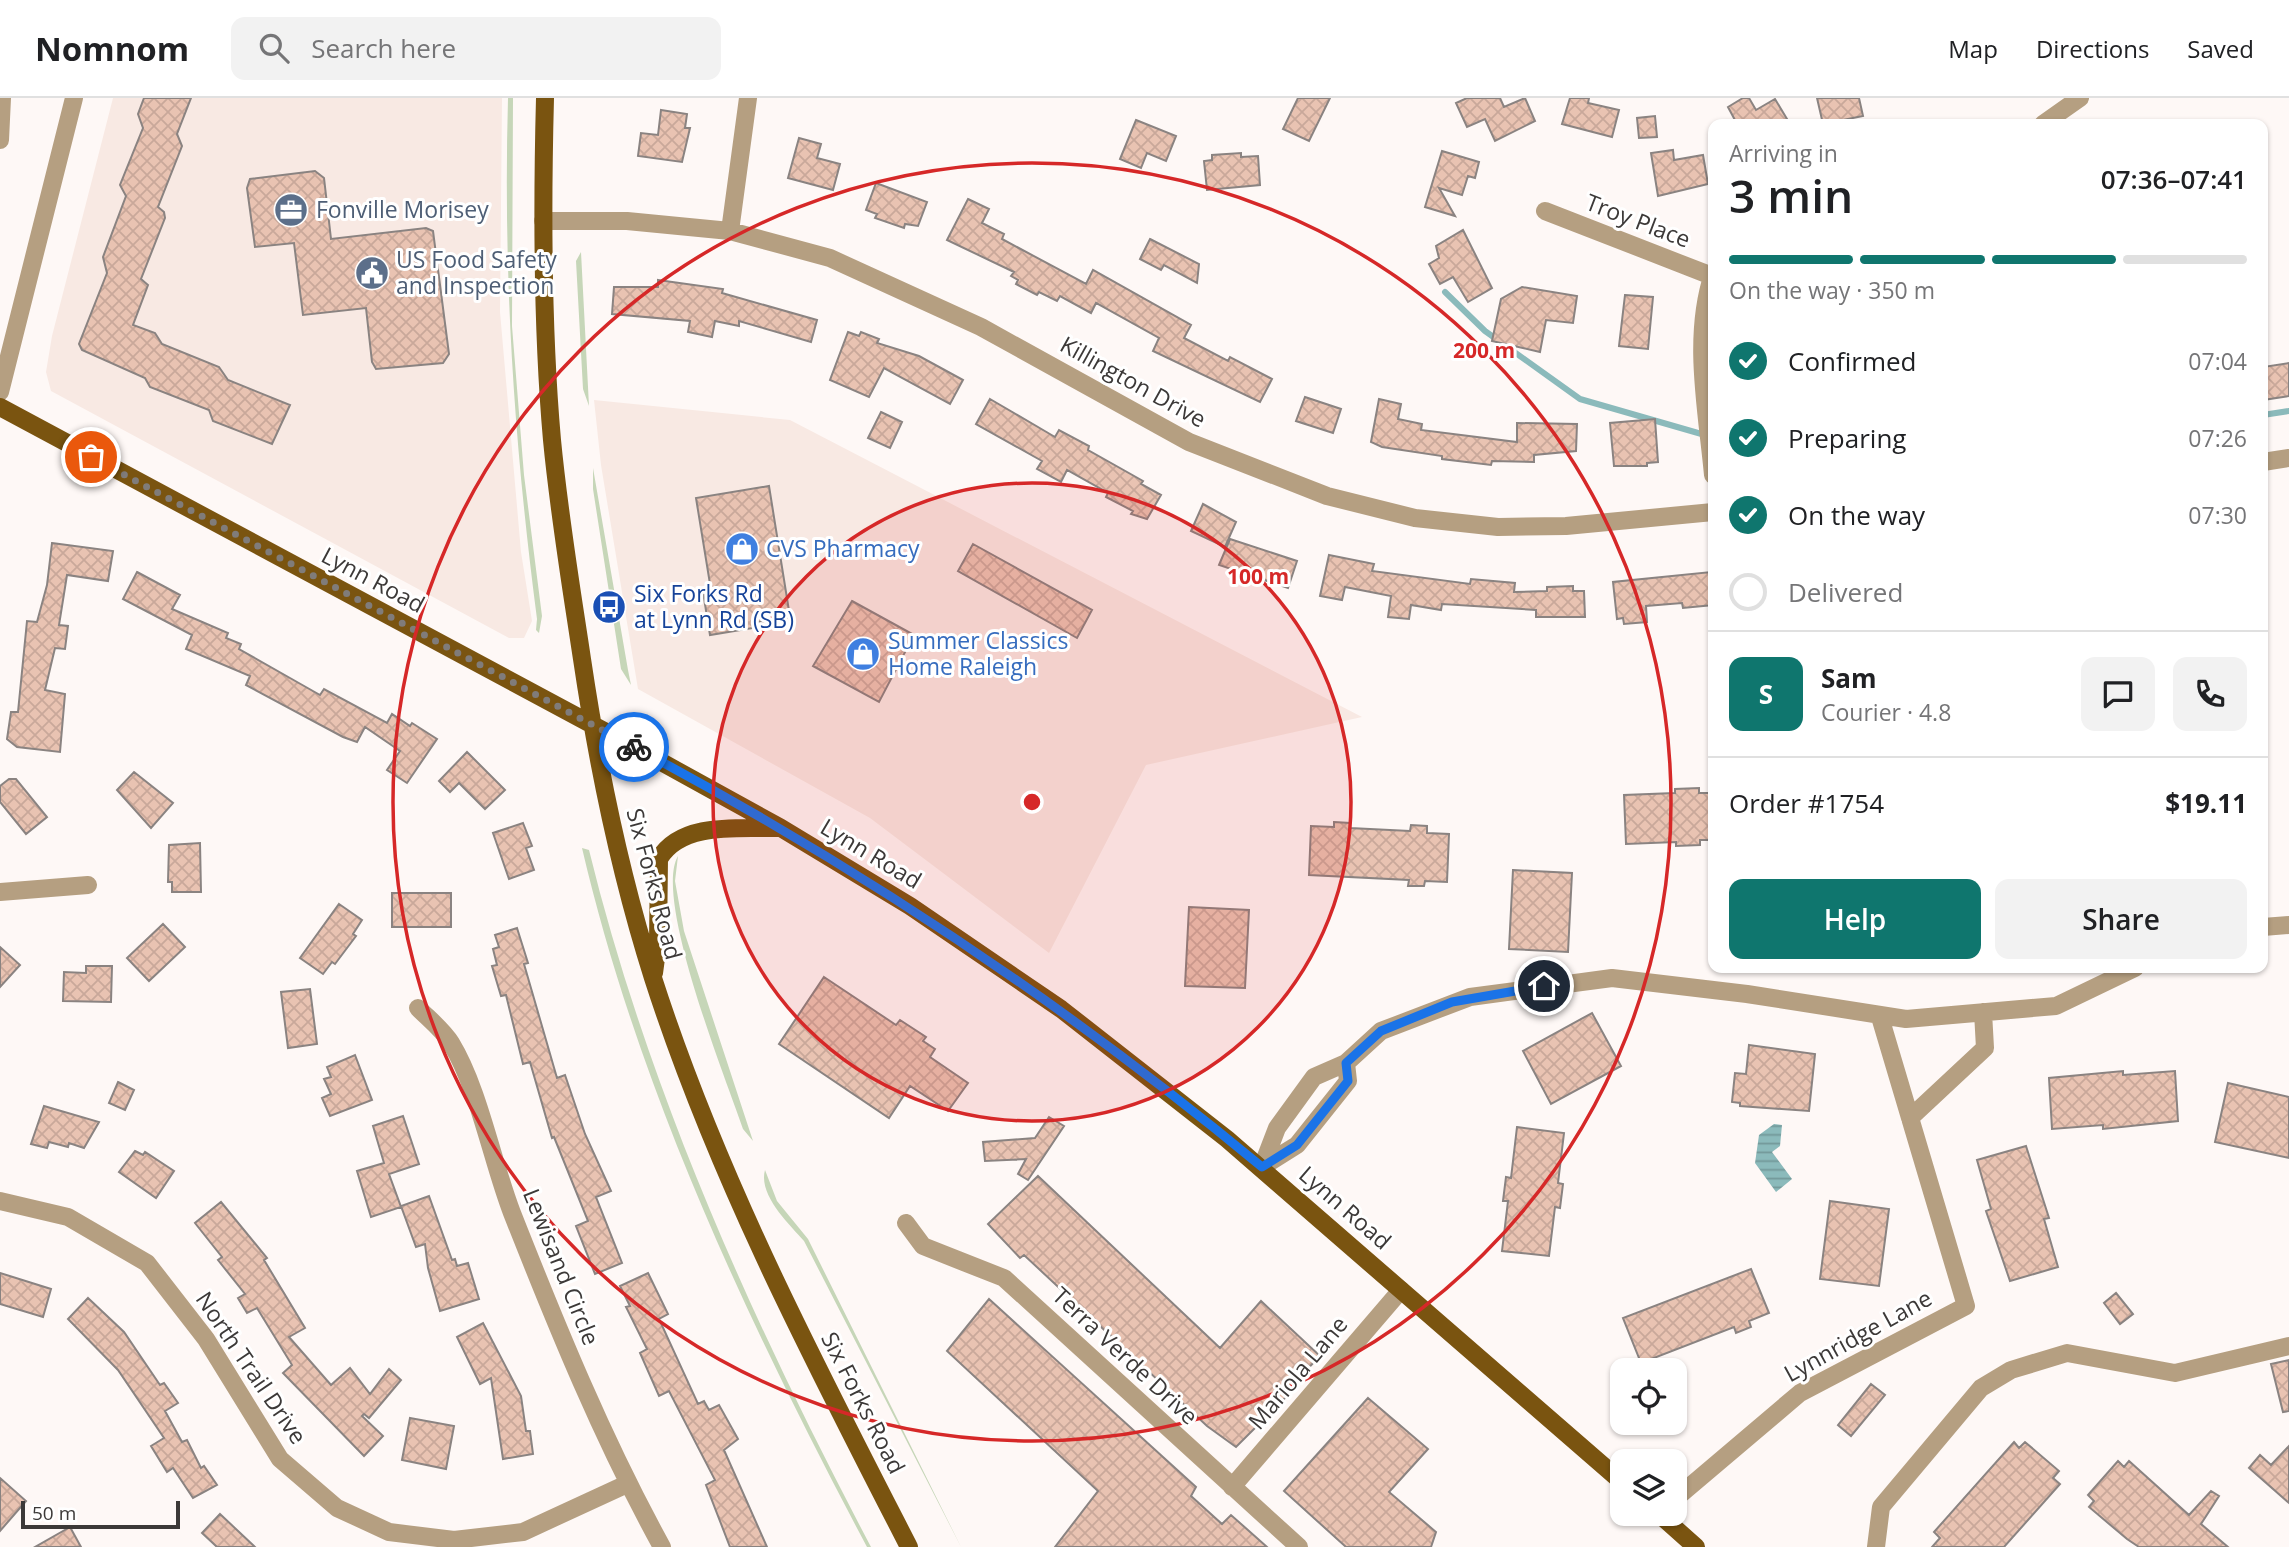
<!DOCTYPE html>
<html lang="en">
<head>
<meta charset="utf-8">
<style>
	body { margin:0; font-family:"Open Sans",sans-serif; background:#f2f2f2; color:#202124; height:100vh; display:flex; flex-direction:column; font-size:26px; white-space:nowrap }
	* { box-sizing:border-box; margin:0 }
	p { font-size:23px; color:#757577 }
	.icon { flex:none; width:38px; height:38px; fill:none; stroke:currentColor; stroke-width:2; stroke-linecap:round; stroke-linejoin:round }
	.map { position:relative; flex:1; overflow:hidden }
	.side { position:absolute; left:1708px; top:21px; width:560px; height:854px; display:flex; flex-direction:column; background:#fff; border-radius:14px; box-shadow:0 2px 5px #0004 }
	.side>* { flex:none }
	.tools { position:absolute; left:1610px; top:1260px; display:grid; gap:14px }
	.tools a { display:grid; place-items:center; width:77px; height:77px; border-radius:14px; background:#fff; box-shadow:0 2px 5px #0004; font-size:35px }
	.scale { position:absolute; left:21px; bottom:18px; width:159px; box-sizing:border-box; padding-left:7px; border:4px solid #3c3938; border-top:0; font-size:19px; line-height:24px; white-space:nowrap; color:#3c3938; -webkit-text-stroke:5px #fff; paint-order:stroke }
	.pin { position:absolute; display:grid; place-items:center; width:60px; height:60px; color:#fff; margin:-30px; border:4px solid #fff; border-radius:50%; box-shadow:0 2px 7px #0007 }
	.courier { position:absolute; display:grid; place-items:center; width:70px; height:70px; margin:-35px; border:5px solid #1a73e8; border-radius:50%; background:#fff; color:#222; box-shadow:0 2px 9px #0007 }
	.overview em { font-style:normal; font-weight:600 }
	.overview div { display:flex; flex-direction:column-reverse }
	.overview { display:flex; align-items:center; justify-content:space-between; height:119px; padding:0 21px }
	h1 { font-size:46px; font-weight:600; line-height:52px }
	.bar { display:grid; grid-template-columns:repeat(4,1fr); gap:10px 7px; align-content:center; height:84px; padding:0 21px }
	.bar i { height:9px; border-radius:5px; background:#e0e0e0 }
	.bar .on { background:#0f766e }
	.bar p { grid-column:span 4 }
	.line { display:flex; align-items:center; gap:18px; padding:0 21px; border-top:2px solid #e0e0e0 }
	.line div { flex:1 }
	.round { display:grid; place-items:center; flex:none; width:74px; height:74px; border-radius:14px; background:#f2f2f2 }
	ol { padding:0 21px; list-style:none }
	li { display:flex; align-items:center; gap:21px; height:77px }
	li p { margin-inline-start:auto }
	li .icon { padding:7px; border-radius:50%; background:#0f766e; color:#fff; stroke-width:4 }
	li:last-child { color:#757577 }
	li i { width:38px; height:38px; border:4px solid #e0e0e0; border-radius:50% }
	.button { display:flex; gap:14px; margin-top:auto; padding:14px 21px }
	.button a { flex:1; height:80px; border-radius:14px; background:#0f766e; color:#fff; font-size:28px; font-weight:600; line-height:80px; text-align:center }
	.button a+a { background:#f2f2f2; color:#202124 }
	header { display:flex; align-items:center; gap:42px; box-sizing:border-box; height:98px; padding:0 35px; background:#fff; border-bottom:2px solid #e0e0e0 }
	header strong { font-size:33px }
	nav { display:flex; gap:38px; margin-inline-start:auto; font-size:24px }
	.search { width:490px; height:63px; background:#f2f2f2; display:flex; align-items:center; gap:18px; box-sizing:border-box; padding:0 24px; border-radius:14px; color:#757577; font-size:26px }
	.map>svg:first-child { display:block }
</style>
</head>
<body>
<header>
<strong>Nomnom</strong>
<div class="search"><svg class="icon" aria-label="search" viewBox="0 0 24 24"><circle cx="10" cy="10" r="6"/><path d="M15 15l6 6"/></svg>Search here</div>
<nav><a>Map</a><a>Directions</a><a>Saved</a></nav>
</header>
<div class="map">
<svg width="2289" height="1449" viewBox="0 0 2289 1449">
	<defs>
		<pattern id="water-rules" width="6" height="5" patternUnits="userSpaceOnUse" patternTransform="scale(1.75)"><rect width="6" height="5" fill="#8bbabb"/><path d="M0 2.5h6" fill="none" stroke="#739899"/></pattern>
		<pattern id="building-cross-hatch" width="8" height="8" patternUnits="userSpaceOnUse" patternTransform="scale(1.75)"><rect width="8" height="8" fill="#e9c3b2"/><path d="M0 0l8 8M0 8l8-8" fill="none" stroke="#c9a89a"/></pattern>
	</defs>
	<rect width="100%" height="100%" fill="#fef8f6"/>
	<path fill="#f8e9e3" d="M113,0H502L500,214L521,454L532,523L524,540H509L51,293L46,274L52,238Z
		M594,302L790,322L1362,619L1146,667L1049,855L870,720L638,591L601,367Z"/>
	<path fill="#c6d6b8" d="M508,0H513L512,228L524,377L542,518L539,535L536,532L537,521C514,345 503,178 508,0Z
		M581,154L589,308L583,291L576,163Z
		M593,370L628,572L631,587L621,571L593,391Z
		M582,750L589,752C649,996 754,1227 871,1449H867C750,1229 639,994 582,750Z
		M678,758L675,783L684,833L753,1043L743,1031C726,981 653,800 678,758Z
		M765,1072L777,1103L808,1141L961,1449L804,1143C789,1126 758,1097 765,1072Z"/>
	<path fill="url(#water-rules)" d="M1774,1026L1782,1027L1780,1048L1772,1054L1792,1081L1776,1094L1755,1065L1759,1037Z"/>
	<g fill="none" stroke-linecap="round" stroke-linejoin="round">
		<path stroke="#8bbabb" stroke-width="6" d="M1445,194L1485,233L1580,301L1705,337
			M2263,317L2289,313"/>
	</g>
	<path fill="url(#building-cross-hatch)" stroke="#8a8381" stroke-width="2" d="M144,0H191L177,36L182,48L158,109L164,114L165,120L141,181L148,187L133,227L155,235L162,246L219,269L228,282L290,307L272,346L213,323L209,312L150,289L145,280L82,252L79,246L107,175L103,159L126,98L120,87L143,30L138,16Z
		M1298,0H1330L1309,43L1283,31Z
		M1467,0H1500L1504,9L1525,0L1535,23L1495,43L1485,21L1467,29L1456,5Z
		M1570,0H1589L1588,5L1619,12L1612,39L1562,26Z
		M1743,0H1749L1756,12L1775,1L1790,26H1733L1736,24L1728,9Z
		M1817,0H1859L1863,18L1823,26Z
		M661,12L687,16L685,30H690L682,64L638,58L641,35L658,37Z
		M1655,18L1657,39L1639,40L1637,20Z
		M1136,22L1176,38L1166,63L1147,55L1141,70L1120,61Z
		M799,40L821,46L817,60L840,66L833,92L788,80Z
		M1673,52L1674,62L1703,57L1708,86L1658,98L1651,55Z
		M1442,53L1479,64L1475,80L1468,78L1462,97L1439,90L1455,118L1425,109Z
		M1241,55V59L1258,58L1260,87L1207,92L1204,63L1212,62V57Z
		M315,73L324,80L331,141L426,130L433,133L449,256L443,265L376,271L372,264L366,210L303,217L294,145L255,149L247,90L250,81Z
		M876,85L927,104L918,128L905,126L904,130L875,120L877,116L866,112Z
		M968,101L989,111L982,125L1004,136L1002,141L1086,186L1093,172L1191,227L1184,240L1228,263L1230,259L1272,281L1260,304L1153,253L1159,240L1096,205L1091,215L1060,198L1057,203L1039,194L1037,197L1016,186L1018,182L1011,178L1014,174L947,142Z
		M1463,132L1492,190L1468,204L1453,179L1440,186L1429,166L1439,160L1436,148Z
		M1150,141L1199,166L1197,185L1164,167L1161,172L1140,161Z
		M658,182L723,191L722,195L817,222L811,244L739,223V228L715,223L712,239L688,234L690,223L612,216L614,189H658Z
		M1522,189L1577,198L1573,225L1546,222L1540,254L1492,243L1501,201Z
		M1625,197L1653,199L1648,251L1619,248Z
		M848,234L859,238L861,234L879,241L877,245L919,258L963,282L950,306L884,270L869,299L830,282Z
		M2289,265V298L2263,302V269Z
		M1305,299L1341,311L1333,335L1296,323Z
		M990,301L1055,339L1059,332L1089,348L1088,352L1143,383L1141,386L1161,397L1147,421L1131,416L1133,413L1106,399L1108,395L1067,372L1061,384L1037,371L1042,363L976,326Z
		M1379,301L1401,306L1398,321L1422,326L1421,332L1517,344V325L1577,326L1576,353L1534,357V364L1492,363L1491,367L1442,361V358L1382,349L1371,344Z
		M881,314L902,324L890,350L868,340Z
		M1655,321L1658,364L1647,365V368H1614L1610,325Z
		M769,388L790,519L758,524L759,529L710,537L703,494L711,492L696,400Z
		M1203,406L1236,424L1225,449L1191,433Z
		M1230,441L1297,463L1288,490L1219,467Z
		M52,445L113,453L108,483L67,477L59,527L68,528L65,551L55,550L45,592L65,596L60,654L17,649L7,641L11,614H18L27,523L37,524L47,487Z
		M973,446L1092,512L1077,540L958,473Z
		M1329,457L1374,466L1372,473L1470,486L1471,481L1515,485L1514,494L1547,493V489L1573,488V493H1584L1585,519H1536V512L1442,506L1441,512L1411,507L1409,521L1388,519L1391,498L1345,489L1342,502L1320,498Z
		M137,474L180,497L172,511L228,535L226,540L241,546L239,551L290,580L320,597L324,591L387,625L392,616L410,628L412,625L437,641L407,685L387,672L400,653L365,629L357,644L343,639L246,587L250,578L186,551L192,537L123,501Z
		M1711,474L1713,507L1683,510L1682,505L1646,508L1647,524L1624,526L1623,520L1617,521L1613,484Z
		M852,503L914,537L879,604L813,568Z
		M467,654L505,692L485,711L459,685L450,694L439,683Z
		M134,674L173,705L151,730L117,692Z
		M9,681H16L47,719L26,736L0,704V688Z
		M1699,690V695H1713V742H1700V747L1676,748V744L1626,746L1624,697L1675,695V691Z
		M1334,724L1350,725V730L1410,733L1411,727L1427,728V735L1449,736L1447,784L1425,783L1424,788H1408L1409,782L1309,777L1311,728L1334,729Z
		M523,725L532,748L526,750L534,772L509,781L493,735Z
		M200,745L201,794H172V784H168L169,747Z
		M1513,772L1572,775L1568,854L1509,851Z
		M392,795H451V829H392Z
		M339,806L362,822L353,836L356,838L335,866L332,864L323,876L300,860Z
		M1189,809L1249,812L1245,890L1185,888Z
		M163,826L185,849L149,883L127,860Z
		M517,830L528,865L524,866L557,980L565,977L585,1036L611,1093L596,1099L622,1165L595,1176L576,1128L588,1123L554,1039L552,1040L530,964L523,966L506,897L501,898L492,868L497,867L493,851L499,849L495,837Z
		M0,849L20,867L0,889Z
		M86,868H112L111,904L63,903L64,874L86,875Z
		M824,879L896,927L900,922L926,939L923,943L935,951L930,959L968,985L948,1013L910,988L889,1020L779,946Z
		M310,891L317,946L288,950L281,894Z
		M1592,915L1621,968L1551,1006L1523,953Z
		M1749,947L1815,956L1809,1013L1740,1008V1005L1732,1004L1735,975L1746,976Z
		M355,957L372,1002L330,1018L322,1000L331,996L324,981L331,979L327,969Z
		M2123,973V977L2175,973L2178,1023L2103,1031V1027L2052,1031L2049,980Z
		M118,984L134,992L125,1012L109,1005Z
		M2228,985L2289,999V1060L2215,1044Z
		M44,1008L99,1024L84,1050L69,1045L68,1049L49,1044L47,1050L31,1046Z
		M403,1018L419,1066L389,1076L401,1109L371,1119L357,1073L384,1065L373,1028Z
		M1049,1019L1064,1028L1028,1082L1018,1076L1026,1061L985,1063L983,1044L1035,1040Z
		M1517,1029L1564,1035L1558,1085L1563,1086L1560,1110L1555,1109L1549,1158L1502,1153L1508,1103H1503L1506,1079L1511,1080Z
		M2026,1048L2049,1120L2044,1121L2058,1169L2010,1183L1986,1113L1991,1111L1977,1062Z
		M135,1053L143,1057L145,1054L174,1073L156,1100L119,1074Z
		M1038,1078L1220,1250L1261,1203L1320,1258L1288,1291L1291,1294L1236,1349L1207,1328L1024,1157L1020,1160L988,1126Z
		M429,1098L452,1162L455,1161L457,1168L468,1165L479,1201L440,1213L428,1170L425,1146L416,1149L401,1108Z
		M1830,1103L1889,1111L1879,1188L1820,1181Z
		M221,1104L267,1160L264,1162L305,1230L289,1239L331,1287L350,1270L370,1296L389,1271L401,1282L369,1320L364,1316L362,1318L383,1338L364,1358L283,1275L292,1267L257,1210L247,1215L238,1200L245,1196L218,1162L222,1159L195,1125Z
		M1751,1171L1769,1215L1749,1223L1751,1229L1736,1235L1734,1229L1641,1265L1623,1220Z
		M0,1175L51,1191L43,1219L0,1206Z
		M648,1175L668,1216L659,1221L698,1306L704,1303L709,1312L719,1307L738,1341L724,1352L767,1449H730L706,1387L715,1382L669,1293L659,1298L640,1255L647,1251L626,1209L630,1208L620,1188Z
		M2116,1195L2133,1216L2120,1226L2104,1205Z
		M88,1200L124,1234L160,1287L164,1285L178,1305L165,1313L182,1344L187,1342L201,1370L204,1368L217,1387L193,1400L173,1370L167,1374L151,1348L164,1340L118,1272L68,1221Z
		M989,1201L1196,1389L1191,1398L1222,1426L1231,1417L1267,1449H1055L1098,1393L947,1253Z
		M483,1225L521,1298L526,1333H530L533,1356L503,1361L491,1280L480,1286L457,1239Z
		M2289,1262V1313L2283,1314L2271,1266Z
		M1871,1286L1885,1297L1851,1338L1838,1327Z
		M1368,1300L1428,1351L1389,1394L1436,1434L1431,1449H1346L1284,1393Z
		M410,1320L454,1328L446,1371L402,1362Z
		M2014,1344L2019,1350L2025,1344L2059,1373L2053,1380L2060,1386L2004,1449H1932L1940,1440L1934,1434Z
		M2289,1348V1405L2249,1370L2260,1357L2271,1367Z
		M2118,1363L2124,1369L2129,1363L2189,1417L2211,1393L2219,1398L2201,1426L2228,1449H2139L2127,1441L2089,1409L2094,1403L2088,1397Z
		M0,1380L26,1403L0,1433Z
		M220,1416L255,1449H217L202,1435Z
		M70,1429L81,1449H35Z"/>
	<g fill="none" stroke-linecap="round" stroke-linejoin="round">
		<path stroke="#b59f81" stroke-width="18" d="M2043,26L2080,0
			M0,42L2,0
			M1545,113L1712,178
			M543,123H627L730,133L830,160L981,229L1189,344L1327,398L1415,420L1498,429L1566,428L1713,414
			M730,133L748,0
			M1713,176C1692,239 1707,312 1713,377
			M0,294L74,0
			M2263,364L2289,360
			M0,794L88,787
			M2263,829L2289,827
			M418,910C429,921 443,932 451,945C479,991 492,1063 512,1115C557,1229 603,1342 662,1449
			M1910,1020L1985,950L1983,914
			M1262,1069L1277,1030L1314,979L1346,965L1381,933L1470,899L1612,880L1747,896L1906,921L2056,908L2135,870
			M1262,1069L1297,1047L1348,983L1346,965
			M0,1103L68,1119L147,1165L206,1241L280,1361L337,1410L389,1434L454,1442L523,1434L627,1386
			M906,1125L923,1148L1004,1180L1299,1449
			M1232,1389L1401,1192
			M1675,1401L1800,1295L1966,1208L1880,919
			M1876,1449L1881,1409L1981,1290L2011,1272L2067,1255L2175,1275L2289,1248"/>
		<path stroke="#7a5410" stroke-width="18" d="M545,0C542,114 542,229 552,342C559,416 571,488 582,561C598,669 620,776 653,880C717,1079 814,1264 909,1449
			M0,309L645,655L781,730L910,808L1061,911L1227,1041L1622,1384
			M654,875L658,845L659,761C681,723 741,731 779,730
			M1659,1416L1696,1449"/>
	</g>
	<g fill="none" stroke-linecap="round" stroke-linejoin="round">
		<path stroke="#807c7a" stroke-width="7" stroke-dasharray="0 12.6" d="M91,359L634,649"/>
		<path stroke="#1a73e8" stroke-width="9" d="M634,649C858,768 1067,907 1262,1069L1297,1047L1348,983L1346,965L1381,933L1452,904L1544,888"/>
	</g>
	<circle cx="1032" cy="704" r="319" fill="#d62828" fill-opacity=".12"/>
	<g fill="none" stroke="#d62828" stroke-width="3.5">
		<circle cx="1032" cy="704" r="319"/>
		<circle cx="1032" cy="704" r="639"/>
	</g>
	<defs>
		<g id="office-disc" transform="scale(1.75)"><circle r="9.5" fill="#5c6f8a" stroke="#fff"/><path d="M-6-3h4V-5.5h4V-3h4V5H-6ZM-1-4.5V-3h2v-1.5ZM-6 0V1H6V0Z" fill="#fff"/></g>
		<g id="civic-disc" transform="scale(1.75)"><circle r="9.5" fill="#5c6f8a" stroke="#fff"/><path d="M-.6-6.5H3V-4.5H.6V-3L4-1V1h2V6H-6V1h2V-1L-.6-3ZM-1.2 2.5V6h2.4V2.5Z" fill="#fff"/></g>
		<g id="shop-disc" transform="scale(1.75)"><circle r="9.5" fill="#3f7fe0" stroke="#fff"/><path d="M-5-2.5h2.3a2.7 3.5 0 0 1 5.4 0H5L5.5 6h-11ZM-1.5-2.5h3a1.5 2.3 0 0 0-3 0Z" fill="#fff"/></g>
		<g id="bus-disc" transform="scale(1.75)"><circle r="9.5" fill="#1a4fb4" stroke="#fff"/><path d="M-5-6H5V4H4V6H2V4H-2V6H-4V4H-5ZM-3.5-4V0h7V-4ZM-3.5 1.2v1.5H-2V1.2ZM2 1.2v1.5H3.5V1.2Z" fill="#fff"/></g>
	</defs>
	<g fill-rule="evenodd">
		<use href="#office-disc" x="291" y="112"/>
		<use href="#civic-disc" x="372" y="175"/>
		<use href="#shop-disc" x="742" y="451"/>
		<use href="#bus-disc" x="609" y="509"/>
		<use href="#shop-disc" x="863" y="556"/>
	</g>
	<g text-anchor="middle" stroke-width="6" stroke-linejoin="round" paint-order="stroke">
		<g font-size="23" fill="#4e5e75" stroke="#fff" text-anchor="start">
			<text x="316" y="120">Fonville Morisey</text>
			<text x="396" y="170">US Food Safety<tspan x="396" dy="26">and Inspection</tspan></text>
		</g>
		<g font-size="23" fill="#3c3938" stroke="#fff">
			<text transform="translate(1638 123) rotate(21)" y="8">Troy Place</text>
			<text transform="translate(1133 284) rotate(29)" y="8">Killington Drive</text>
			<text transform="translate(373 482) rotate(28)" y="8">Lynn Road</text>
			<text transform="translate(871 756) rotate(31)" y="8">Lynn Road</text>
			<text transform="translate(654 786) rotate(75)" y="8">Six Forks Road</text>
			<text transform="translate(1345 1110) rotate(41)" y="8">Lynn Road</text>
			<text transform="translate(561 1169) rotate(68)" y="8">Lewisand Circle</text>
			<text transform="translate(1858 1238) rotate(-29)" y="8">Lynnridge Lane</text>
			<text transform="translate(1125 1258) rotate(43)" y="8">Terra Verde Drive</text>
			<text transform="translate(251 1270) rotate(56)" y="8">North Trail Drive</text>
			<text transform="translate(1298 1275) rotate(-50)" y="8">Mariola Lane</text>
			<text transform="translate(863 1305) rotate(63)" y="8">Six Forks Road</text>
		</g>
		<g font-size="23" fill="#366cbe" stroke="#fff" text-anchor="start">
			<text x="766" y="459">CVS Pharmacy</text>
			<text x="888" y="551">Summer Classics<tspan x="888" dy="26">Home Raleigh</tspan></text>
		</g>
		<g font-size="23" fill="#164399" stroke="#fff" text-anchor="start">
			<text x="634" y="504">Six Forks Rd<tspan x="634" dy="26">at Lynn Rd (SB)</tspan></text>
		</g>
	</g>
	<circle cx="1032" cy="704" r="10" fill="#d62828" stroke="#fff" stroke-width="3.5"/>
	<g font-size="21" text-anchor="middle" font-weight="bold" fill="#d62828" stroke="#fff" stroke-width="6" stroke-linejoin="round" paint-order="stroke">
		<text x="1484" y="260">200 m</text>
		<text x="1258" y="486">100 m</text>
	</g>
</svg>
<div class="tools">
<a><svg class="icon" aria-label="locate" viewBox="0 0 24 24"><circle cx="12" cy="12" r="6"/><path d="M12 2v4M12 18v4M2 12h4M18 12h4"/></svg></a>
<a><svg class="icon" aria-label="layers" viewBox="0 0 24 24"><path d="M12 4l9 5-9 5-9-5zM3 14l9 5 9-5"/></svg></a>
</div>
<div class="scale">50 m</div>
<div class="pin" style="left:91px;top:359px;background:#ea580c"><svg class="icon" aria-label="bag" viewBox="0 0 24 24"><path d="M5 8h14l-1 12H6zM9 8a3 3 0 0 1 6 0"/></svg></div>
<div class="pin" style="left:1544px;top:888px;background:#1f2937"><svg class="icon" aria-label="home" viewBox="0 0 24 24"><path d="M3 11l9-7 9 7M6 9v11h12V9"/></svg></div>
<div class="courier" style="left:634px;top:649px"><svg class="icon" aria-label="bike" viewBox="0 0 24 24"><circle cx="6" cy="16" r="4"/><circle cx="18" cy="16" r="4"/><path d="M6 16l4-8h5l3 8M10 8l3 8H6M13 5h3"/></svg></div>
<section class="side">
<div class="overview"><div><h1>3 min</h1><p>Arriving in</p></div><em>07:36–07:41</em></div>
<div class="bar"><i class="on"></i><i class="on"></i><i class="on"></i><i></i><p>On the way · 350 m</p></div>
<ol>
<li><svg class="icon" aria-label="check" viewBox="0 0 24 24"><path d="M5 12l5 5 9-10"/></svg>Confirmed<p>07:04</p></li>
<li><svg class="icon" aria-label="check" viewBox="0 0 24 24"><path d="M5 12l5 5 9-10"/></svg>Preparing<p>07:26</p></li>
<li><svg class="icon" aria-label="check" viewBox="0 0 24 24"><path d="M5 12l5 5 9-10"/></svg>On the way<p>07:30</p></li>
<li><i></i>Delivered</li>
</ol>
<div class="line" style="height:126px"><b class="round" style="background:#0f766e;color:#fff">S</b><div><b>Sam</b><p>Courier · 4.8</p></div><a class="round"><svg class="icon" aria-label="chat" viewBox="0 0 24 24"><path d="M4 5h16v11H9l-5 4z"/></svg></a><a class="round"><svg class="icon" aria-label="phone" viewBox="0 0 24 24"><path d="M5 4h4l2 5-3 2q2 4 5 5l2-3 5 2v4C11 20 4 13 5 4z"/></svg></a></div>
<div class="line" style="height:91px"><div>Order #1754</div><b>$19.11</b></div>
<div class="button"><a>Help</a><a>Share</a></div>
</section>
</div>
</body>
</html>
